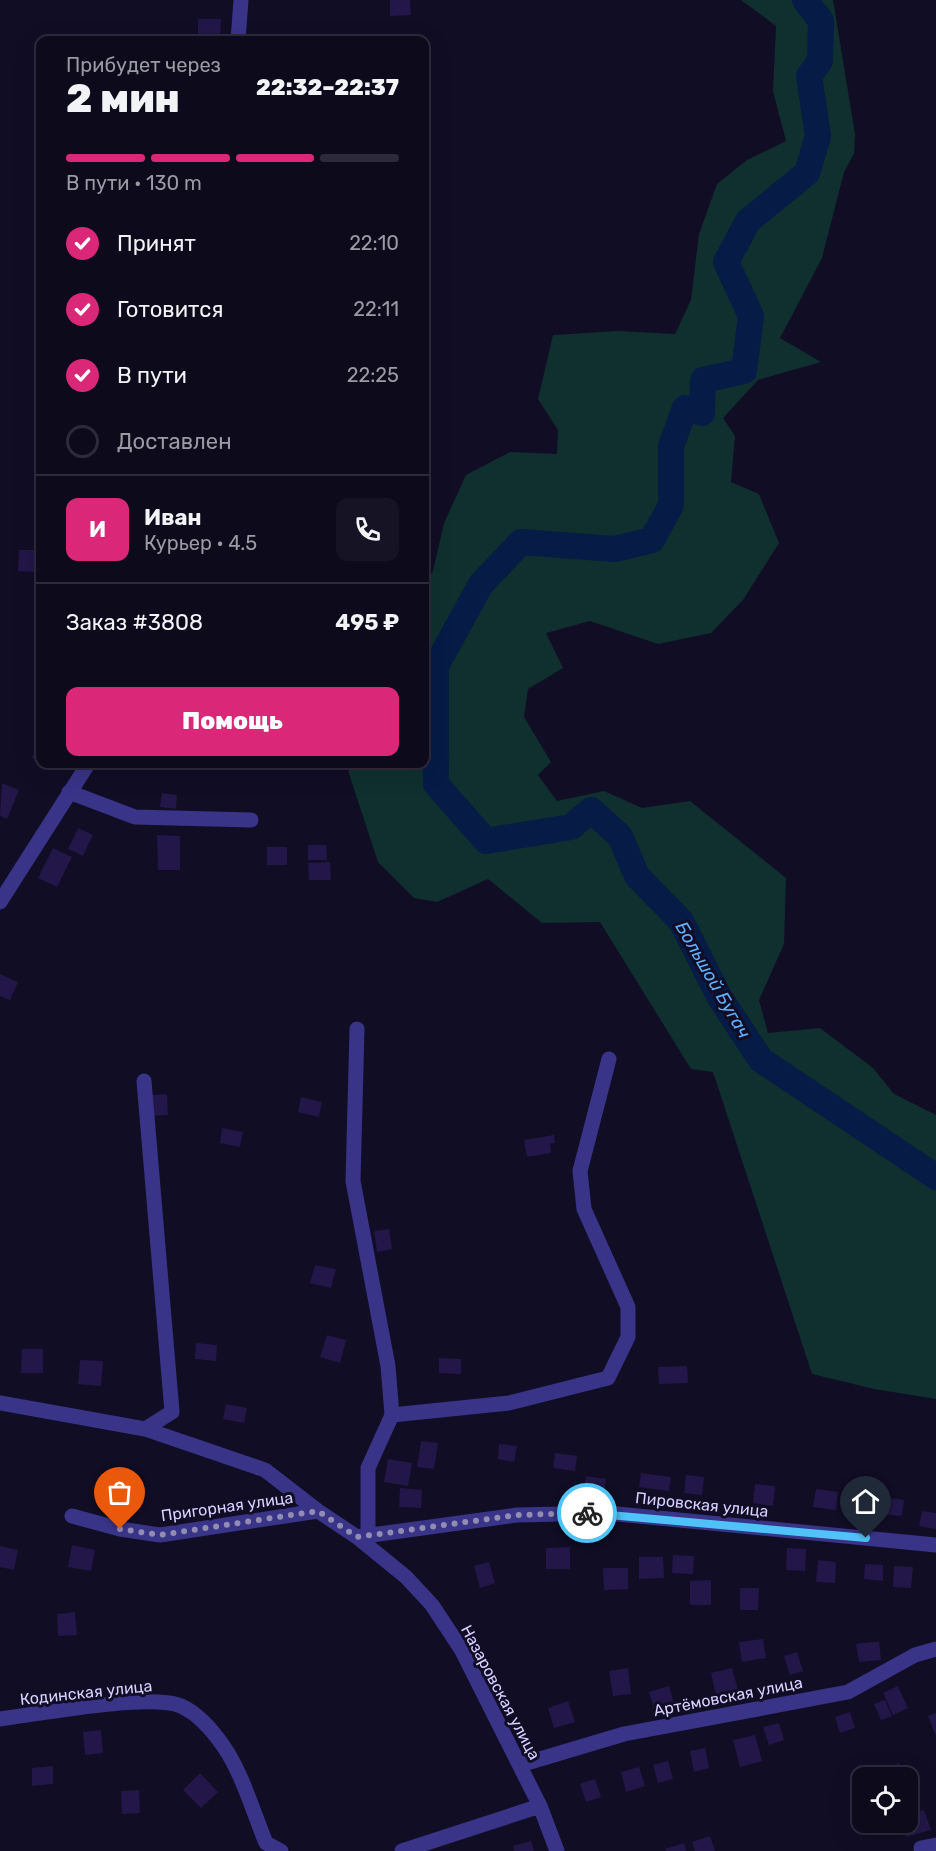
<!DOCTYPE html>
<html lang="ru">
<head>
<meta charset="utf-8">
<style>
	body { margin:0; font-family:Rubik,sans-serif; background:#161325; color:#f1f3f6; height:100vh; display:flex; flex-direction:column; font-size:22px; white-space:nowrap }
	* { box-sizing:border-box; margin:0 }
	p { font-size:20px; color:#9a9aa3 }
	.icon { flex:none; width:33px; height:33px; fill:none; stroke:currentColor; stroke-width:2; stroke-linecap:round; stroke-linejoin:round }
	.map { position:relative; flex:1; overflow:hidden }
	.sheet { position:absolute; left:36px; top:36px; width:393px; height:732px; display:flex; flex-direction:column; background:#0d0a1c; border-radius:12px; box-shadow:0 6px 24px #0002,0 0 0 2px #2d2b3b }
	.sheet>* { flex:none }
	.buttons { position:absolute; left:852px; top:1767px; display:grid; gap:12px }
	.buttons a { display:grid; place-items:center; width:66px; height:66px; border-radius:12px; background:#0d0a1c; box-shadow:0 6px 24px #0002,0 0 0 2px #2d2b3b; font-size:30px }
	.pin { position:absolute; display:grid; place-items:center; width:51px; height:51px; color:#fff; margin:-62px -26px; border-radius:50% 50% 50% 0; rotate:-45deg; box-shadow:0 0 6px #0007 }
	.pin .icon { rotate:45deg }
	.courier { position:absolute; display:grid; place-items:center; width:60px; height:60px; margin:-30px; border:4px solid #4fc3f7; border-radius:50%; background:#fff; color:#222; box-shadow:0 2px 8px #0007 }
	.head em { font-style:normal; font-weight:800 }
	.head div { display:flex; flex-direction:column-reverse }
	.head { display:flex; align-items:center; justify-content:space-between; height:102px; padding:0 30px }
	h1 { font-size:39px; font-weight:800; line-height:45px }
	.bar { display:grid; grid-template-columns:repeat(4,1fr); gap:9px 6px; align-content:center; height:72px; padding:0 30px }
	.bar i { height:8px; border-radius:4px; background:#2d2b3b }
	.bar .selected { background:#db2777 }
	.bar p { grid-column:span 4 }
	.line { display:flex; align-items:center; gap:15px; padding:0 30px; border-top:2px solid #2d2b3b }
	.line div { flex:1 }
	.round { display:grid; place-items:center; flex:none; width:63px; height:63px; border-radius:12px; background:#161325 }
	ol { padding:0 30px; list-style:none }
	li { display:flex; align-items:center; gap:18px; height:66px }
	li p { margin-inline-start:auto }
	li .icon { padding:6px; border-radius:50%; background:#db2777; color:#fff; stroke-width:4 }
	li:last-child { color:#9a9aa3 }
	li i { width:33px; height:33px; border:3px solid #2d2b3b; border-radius:50% }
	.primary-button { display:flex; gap:12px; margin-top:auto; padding:12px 30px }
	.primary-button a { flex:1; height:69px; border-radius:12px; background:#db2777; color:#fff; font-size:24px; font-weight:800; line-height:69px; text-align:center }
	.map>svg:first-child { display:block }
</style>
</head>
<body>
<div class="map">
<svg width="936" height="1851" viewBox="0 0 936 1851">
	<rect width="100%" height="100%" fill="#110d25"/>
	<path fill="#0f302f" d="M741,0H833L855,134L854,154L844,172L822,258L780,338L821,362L758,380L723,418L735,436L731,482L759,494L779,543L743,600L711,633L658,644L590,621L546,633L563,668L528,689L524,717L551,762L538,775L557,801L604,791L642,808L690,801L786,878L784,944L759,1000L768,1033L820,1028L873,1068L894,1094L936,1115V1399L874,1389L812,1374L713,1072L691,1069L600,922L542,923L488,879L437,902L414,898L378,862L349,774L348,764H424L425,583L433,571L444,523L466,475L510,452L557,454L558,430L538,399L553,335L618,331L675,334L691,300L699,234L717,184L747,160L786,141L773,91L776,26Z"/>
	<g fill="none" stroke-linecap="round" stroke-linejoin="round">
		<path stroke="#061b45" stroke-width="26" d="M805,0L821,21L820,61L809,76L818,136L807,173L748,221L726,262L751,316L744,371L703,380L702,413L685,408L671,446V505L652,540L615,549L521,542L481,584L436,666V784L486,841L571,827L591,810L620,836L637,876L681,921L720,998L761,1060L936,1177"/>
	</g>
	<path fill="#221748" d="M390,0H410L411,15L390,16Z
		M198,19H221L220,40H198Z
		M19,550H35V572L18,571Z
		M40,737V761L32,758Z
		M2,783L19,790L7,819L0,816Z
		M162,793L177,795L176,809L160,807Z
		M78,828L93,835L83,856L68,849Z
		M157,835L180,836V870H158Z
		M308,845H326L327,860H308Z
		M267,847H287V865H267Z
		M53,848L72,857L57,887L38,878Z
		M330,862L331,880H309L308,863Z
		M0,974L18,982L10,1000L0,996Z
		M167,1094L168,1115L152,1116V1095Z
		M301,1097L322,1102L319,1117L298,1112Z
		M222,1128L243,1132L240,1147L220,1143Z
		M554,1135L555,1143L550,1144L551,1153L527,1157L524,1140Z
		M389,1229L392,1249L377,1252L374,1231Z
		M315,1265L336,1269L331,1288L310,1283Z
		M327,1335L346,1340L340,1363L320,1357Z
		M196,1343L217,1345L216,1361L195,1359Z
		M22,1349H43V1373H21Z
		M439,1358L461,1359V1374L439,1373Z
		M80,1360L103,1361L101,1386L78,1384Z
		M687,1366L688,1383L659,1384L658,1367Z
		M226,1404L247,1408L244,1423L223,1419Z
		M421,1441L438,1443L434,1469L417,1467Z
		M499,1444L517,1446L514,1462L498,1459Z
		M555,1453L577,1456L575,1471L553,1468Z
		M388,1459L412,1463L408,1486L384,1482Z
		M641,1473L671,1477L669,1491L639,1487Z
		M686,1475L704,1477L702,1495L684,1493Z
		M586,1476L606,1479L604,1495L583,1492Z
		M755,1484L775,1486L773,1506L753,1503Z
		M400,1488L422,1490L421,1508L399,1507Z
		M816,1489L838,1492L836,1510L813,1507Z
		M884,1497L904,1500L902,1516L882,1514Z
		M922,1511L936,1513V1529L919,1526Z
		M72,1545L95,1550L91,1571L68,1567Z
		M0,1546L18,1550L14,1570L0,1567Z
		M570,1547V1569H546V1548Z
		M787,1548L806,1549L805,1571L786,1570Z
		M673,1555L694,1556L693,1574L672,1573Z
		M639,1557H663L664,1578L639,1579Z
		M818,1560L836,1562L835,1583L816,1582Z
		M489,1562L495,1583L480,1588L474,1566Z
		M865,1564L883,1565V1581L864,1579Z
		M894,1566L913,1567L911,1588L893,1587Z
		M603,1568H628V1589L604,1590Z
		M711,1580V1605H690V1581Z
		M740,1588H759L758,1610H740Z
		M75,1612L77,1635L58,1636L57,1614Z
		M763,1639L766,1658L742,1662L739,1642Z
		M873,1642H879L881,1660L859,1662L856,1644Z
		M797,1652L803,1671L790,1675L784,1656Z
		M628,1668L631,1694L613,1696L609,1671Z
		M732,1668L738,1690L716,1696L711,1673Z
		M669,1686L674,1703L654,1709L649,1692Z
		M898,1686L908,1708L893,1715L883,1693Z
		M885,1700L892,1716L881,1720L874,1704Z
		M568,1701L575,1722L554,1728L548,1708Z
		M850,1712L855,1728L840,1733L835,1717Z
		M936,1713V1736L928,1716Z
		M779,1723L784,1740L769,1745L763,1727Z
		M101,1730L103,1753L85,1755L83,1732Z
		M755,1735L762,1761L740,1767L733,1740Z
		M705,1748L709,1768L694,1772L690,1751Z
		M668,1761L673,1779L658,1783L653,1765Z
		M899,1763L905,1778H885L882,1771Z
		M53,1766V1784L32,1786V1768Z
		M639,1767L645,1786L626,1792L621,1772Z
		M200,1773L218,1792L201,1808L183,1790Z
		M595,1779L601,1797L586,1802L580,1784Z
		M139,1790L140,1813L122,1814L121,1791Z
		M924,1810L931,1830L906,1837L902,1822H908V1815Z
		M710,1836L715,1851H695L692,1842Z
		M531,1841L534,1851H514L513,1846Z
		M684,1843L686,1851H666L665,1849Z"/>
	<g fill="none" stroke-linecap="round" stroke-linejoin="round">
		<path stroke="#393488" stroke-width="15" d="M238,40L241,0
			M69,792L135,817L251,820
			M0,902L88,764
			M357,1029L353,1181L388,1366L392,1415L368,1468V1536
			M144,1081L172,1412L145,1429
			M0,1403L145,1429L265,1470L318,1511L357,1537L406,1577L432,1605L461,1649L540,1806L557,1851
			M392,1415L509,1403L608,1378L628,1337V1307L584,1209L580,1171L609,1059
			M72,1516L120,1529L160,1535L318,1511
			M357,1537L517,1515L607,1513L936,1545
			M0,1719C38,1714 151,1693 181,1706C199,1714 213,1731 224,1747C242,1773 254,1814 266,1843L281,1851
			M520,1765L624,1734L848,1692L915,1655L936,1649
			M921,1848L936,1845
			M402,1851L540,1806"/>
	</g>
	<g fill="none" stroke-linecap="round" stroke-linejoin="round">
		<path stroke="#928cb3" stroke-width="6" stroke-dasharray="0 10.8" d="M120,1529L160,1535L318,1511L357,1537L517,1515L587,1513"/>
		<path stroke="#4fc3f7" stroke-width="8" d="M587,1513L866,1538"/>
	</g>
	<g text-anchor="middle" stroke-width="6" stroke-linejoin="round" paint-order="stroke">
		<g font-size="16" fill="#d7d1ff" stroke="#110d25">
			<text transform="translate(702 1504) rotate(6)" y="6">Пировская улица</text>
			<text transform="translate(227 1506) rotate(-8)" y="6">Пригорная улица</text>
			<text transform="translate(86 1692) rotate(-6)" y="6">Кодинская улица</text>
			<text transform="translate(501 1692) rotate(62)" y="6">Назаровская улица</text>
			<text transform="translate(728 1696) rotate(-11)" y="6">Артёмовская улица</text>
		</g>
		<g font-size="18" font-style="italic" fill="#5fb0ff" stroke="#110d25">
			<text transform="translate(713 980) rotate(60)" y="6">Большой Бугач</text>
		</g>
	</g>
</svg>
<div class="buttons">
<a><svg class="icon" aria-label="locate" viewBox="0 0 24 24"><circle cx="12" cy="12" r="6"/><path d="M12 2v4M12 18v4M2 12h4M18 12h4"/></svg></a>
</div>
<div class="pin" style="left:120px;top:1529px;background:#ea580c"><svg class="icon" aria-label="bag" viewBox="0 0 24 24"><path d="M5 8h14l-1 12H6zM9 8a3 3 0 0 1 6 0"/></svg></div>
<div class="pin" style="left:866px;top:1538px;background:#1f2937"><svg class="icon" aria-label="home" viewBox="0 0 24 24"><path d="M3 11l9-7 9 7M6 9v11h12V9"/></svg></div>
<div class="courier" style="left:587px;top:1513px"><svg class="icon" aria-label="bike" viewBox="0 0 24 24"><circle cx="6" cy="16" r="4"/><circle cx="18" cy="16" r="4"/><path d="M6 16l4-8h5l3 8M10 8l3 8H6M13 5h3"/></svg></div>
<section class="sheet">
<div class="head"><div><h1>2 мин</h1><p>Прибудет через</p></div><em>22:32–22:37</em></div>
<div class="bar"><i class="selected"></i><i class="selected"></i><i class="selected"></i><i></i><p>В пути · 130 m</p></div>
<ol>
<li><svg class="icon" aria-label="check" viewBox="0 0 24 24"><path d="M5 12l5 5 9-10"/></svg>Принят<p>22:10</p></li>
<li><svg class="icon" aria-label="check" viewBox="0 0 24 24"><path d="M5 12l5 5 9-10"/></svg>Готовится<p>22:11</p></li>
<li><svg class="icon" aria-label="check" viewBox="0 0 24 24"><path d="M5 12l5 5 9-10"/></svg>В пути<p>22:25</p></li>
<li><i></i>Доставлен</li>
</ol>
<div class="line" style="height:108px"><b class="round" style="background:#db2777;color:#fff">И</b><div><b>Иван</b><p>Курьер · 4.5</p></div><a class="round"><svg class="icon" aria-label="phone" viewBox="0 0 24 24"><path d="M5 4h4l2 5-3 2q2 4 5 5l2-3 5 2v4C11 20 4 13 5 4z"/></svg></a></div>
<div class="line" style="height:78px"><div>Заказ #3808</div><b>495 ₽</b></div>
<div class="primary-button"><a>Помощь</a></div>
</section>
</div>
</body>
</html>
